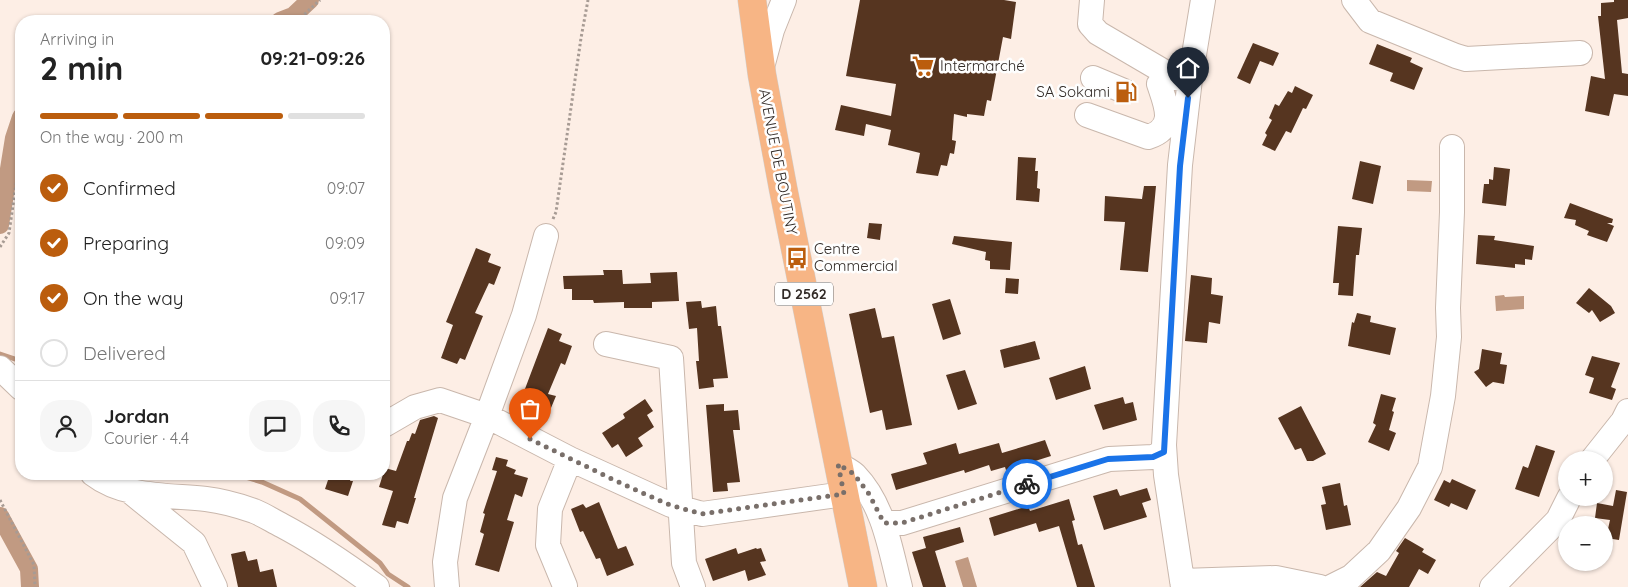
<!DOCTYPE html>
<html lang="en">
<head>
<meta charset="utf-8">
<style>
	body { margin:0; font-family:Quicksand,sans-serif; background:#f6f6f6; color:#222; height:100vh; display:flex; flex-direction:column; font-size:19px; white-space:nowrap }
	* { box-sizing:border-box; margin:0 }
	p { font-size:16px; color:#767676 }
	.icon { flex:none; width:28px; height:28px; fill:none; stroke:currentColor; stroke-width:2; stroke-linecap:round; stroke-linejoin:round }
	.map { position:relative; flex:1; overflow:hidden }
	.details { position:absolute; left:15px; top:15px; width:375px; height:465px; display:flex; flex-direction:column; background:#fff; border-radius:20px; box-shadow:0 1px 4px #0004 }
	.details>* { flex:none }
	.buttons { position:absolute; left:1558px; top:451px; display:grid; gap:10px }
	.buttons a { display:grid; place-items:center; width:55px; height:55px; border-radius:50%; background:#fff; box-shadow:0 1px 4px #0004; font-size:25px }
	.pin { position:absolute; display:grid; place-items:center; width:42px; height:42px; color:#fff; margin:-51px -21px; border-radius:50% 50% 50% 0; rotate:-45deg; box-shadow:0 0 5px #0007 }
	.pin .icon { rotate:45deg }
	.courier { position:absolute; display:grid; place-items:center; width:50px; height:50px; margin:-25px; border:4px solid #1a73e8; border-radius:50%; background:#fff; color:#222; box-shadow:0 1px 6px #0007 }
	.head em { font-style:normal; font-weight:700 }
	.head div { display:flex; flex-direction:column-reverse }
	.head { display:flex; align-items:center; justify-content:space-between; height:85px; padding:0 25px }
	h1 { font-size:32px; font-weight:700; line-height:38px }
	.bar { display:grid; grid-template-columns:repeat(4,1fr); gap:8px 5px; align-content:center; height:60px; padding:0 25px }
	.bar i { height:6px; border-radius:4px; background:#e0e0e0 }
	.bar .current { background:#bb5d0d }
	.bar p { grid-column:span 4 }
	.line { display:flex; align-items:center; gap:12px; padding:0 25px; border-top:1px solid #e0e0e0 }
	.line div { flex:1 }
	.round { display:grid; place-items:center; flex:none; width:52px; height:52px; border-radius:20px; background:#f6f6f6 }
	ol { padding:0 25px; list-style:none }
	li { display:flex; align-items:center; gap:15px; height:55px }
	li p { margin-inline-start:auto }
	li .icon { padding:5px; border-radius:50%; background:#bb5d0d; color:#fff; stroke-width:4 }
	li:last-child { color:#767676 }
	li i { width:28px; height:28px; border:2px solid #e0e0e0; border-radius:50% }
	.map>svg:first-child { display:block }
</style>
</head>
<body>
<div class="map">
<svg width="1628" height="587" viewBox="0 0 1628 587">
	<rect width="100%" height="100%" fill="#fdeee5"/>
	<path fill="#c19a82" d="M1407,180L1432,181L1431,192L1407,191Z
		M1504,295L1505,297L1524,296V309L1496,311L1495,296Z
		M968,557L977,587H963L955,561Z"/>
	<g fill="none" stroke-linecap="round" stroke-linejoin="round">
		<path stroke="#c19a82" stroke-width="5" d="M0,354L21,361
			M236,474L262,482L300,499L380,563L388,574L408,587"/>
		<path stroke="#c19a82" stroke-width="18" d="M280,21L293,16L310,0
			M0,225L14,138L21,117
			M0,516L29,569L30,587"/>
	</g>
	<path fill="#563520" d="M860,0H1004L1016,2L1011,39L1003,37L991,101L987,100L984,116L967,114V117L954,114L952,140L956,141L954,154L950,153L947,166L941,165L938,176L916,173L920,153L888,145L891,130L866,124L864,136L835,130L841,105L891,116L896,84L846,76Z
		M1614,0H1628V18L1617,20L1622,73L1628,74V96L1614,94L1609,116L1585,111L1591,76L1605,79L1598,16H1601V3L1614,2Z
		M1253,43L1279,53L1273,66L1260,61L1250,84L1237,78Z
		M1377,44L1412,58L1410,62L1423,68L1414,90L1390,81L1393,73L1369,64Z
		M1295,86L1313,95L1306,109L1303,108L1291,133L1286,131L1275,151L1262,145L1267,135L1265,133L1272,120L1269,118L1275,104L1279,106L1288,91L1292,93Z
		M1018,157L1036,158L1035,171H1038L1037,188L1040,189L1039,202L1016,200Z
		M1360,161L1381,166L1373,204L1352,199Z
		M1494,167L1510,169L1506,206L1482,203L1484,184H1489V179L1493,180Z
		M1144,186H1156L1148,272L1120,270L1125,222L1104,221L1105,196L1142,199Z
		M1570,203L1613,219L1612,223H1607L1614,226L1607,242L1587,235L1589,231L1575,225L1576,220L1564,218Z
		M869,223L882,224L880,240L867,238Z
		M1338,226L1362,228L1359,255H1356L1353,296L1338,295L1339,283H1333Z
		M1478,235L1495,236L1494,240L1534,246L1532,260L1525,259V265L1515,264V268L1476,264Z
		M954,236L1012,242L1010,270L990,269V261L985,260L986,252L952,244Z
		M476,248L491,254L488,262L501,267L494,285L489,283L475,313L483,316L465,360L460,358L457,364L441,358L453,325L446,322Z
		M603,270H622L623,284L651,283L650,273L677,272L679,301L652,302V308H624V302L594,303L593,300H572V289H564L563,276L604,275Z
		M1191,275L1212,278L1211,294L1223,296L1220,324L1209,322L1207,343L1185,341Z
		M1006,278L1019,279L1018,294L1005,293Z
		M1589,288L1611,306L1615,313L1600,322L1592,310L1589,313L1576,303Z
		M950,299L961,334L943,340L932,304Z
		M701,301L702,308L716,306L718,326H721L728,378L713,379L714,387L699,389L696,361H699L697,328L689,329L686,302Z
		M875,308L882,338L894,336L912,425L886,430L882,410L870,413L849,314Z
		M1357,313L1371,316L1370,322L1396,328L1390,355L1348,346L1352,322L1354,323Z
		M548,328L562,334L559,341L572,346L565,365L561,363L548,394L556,396L548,415L535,409L532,416L517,410Z
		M1035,341L1040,359L1004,368L1000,350Z
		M1482,349L1502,353L1500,364L1507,365L1504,384L1493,382L1486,387L1474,372L1479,369Z
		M1592,356L1620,363L1611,387L1616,389L1612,400L1589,393L1594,378L1585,375Z
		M1085,366L1091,389L1056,400L1049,378Z
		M965,370L977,404L958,410L946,375Z
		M1381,394L1396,398L1392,411L1394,412L1389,430L1396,433L1389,451L1368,442L1376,425L1373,423Z
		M1123,397L1125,404L1133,402L1137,420L1103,430L1094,405Z
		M645,399L653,411L647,415L654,427L638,438L643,446L626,457L618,444L612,448L602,433L625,418L623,414Z
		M724,404V411L738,410L740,430H733L740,482L727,483L728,491L713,492L706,405Z
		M1301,406L1326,454L1313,461H1307L1301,448L1295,450L1278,418Z
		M434,416L438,418L414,498H416L408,524L397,521L395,528L382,525L393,491L379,487L385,468L396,471L407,441H409L412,433L415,434L420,420Z
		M1045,440L1051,456L1006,470L1005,467L991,471L989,465L965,473L964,470L896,490L891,474L927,464L923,453L956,443L959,454L999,443L1002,453Z
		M1536,445L1555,451L1539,497L1515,489L1523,466L1528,468Z
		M496,457L508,460L506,466L516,470L514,474L528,478L522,497L515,494L507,520L514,522L499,572L475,565L484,534L480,532L485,514L483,513L497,471L492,470Z
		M330,474H353L350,481H353L348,496L325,489Z
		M1452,479L1476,490L1467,510L1451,503L1449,507L1434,500L1444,480L1450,483Z
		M1340,483L1344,506L1347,505L1351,525L1326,530L1321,505L1326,504L1322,487Z
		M1147,488L1151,500L1142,503L1147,517L1104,530L1093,496L1117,489L1120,496Z
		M1616,490L1627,492L1619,540L1606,538L1610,520L1595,518L1597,503L1613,506Z
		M1069,499L1075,520L1072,521L1078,545L1082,544L1095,587H1077L1059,526L1039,532L1036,523L994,536L989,518L1028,506L1030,511Z
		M599,502L618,549L626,546L634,565L607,576L600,558L596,559L583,531L580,532L571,509L583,504L586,508Z
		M960,527L964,542L935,551L946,587H923L912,552L926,548L923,537Z
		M1405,538L1424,549L1422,552L1436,560L1428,574L1419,569L1409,587H1360L1377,572L1386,576L1399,553L1396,551Z
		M736,548L738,554L756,548L757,549L761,548L766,561L760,562L766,575L748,581L745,570L713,581L705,559Z
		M245,551L248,561L257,559L260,572L273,569L277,587H238L231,554Z"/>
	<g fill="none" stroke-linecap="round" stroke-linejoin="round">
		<g stroke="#c9b7ac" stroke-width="26">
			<path id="minor" d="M1092,0L1090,24L1098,33L1168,74L1183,80
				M1354,0L1370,21L1456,56L1466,59L1580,53
				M762,67L772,30L784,0
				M1093,78L1124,91
				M1087,115L1148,137C1177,128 1166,105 1159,84L1168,74
				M606,344L671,358L684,563L693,587
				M0,368L21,388
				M384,425L415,407L440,400L487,416L570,459L671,505L702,514L844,494
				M1592,460L1623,421L1628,411
				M838,464C844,468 851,471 855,475C884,505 890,548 900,587
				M93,474C124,498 169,495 206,499C222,501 240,506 254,511C264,515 273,521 281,525C315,543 347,565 377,587
				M132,493L194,543L215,587
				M885,523H902L1109,459L1153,457L1164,452
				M1182,581L1276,578L1320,587
				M565,586L548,545L550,509L570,459
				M447,587L445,562L455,498L487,416L524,315L546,236
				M1183,587L1166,475L1164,445L1180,165L1190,79L1203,0
				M1331,587L1351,577L1379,551L1409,508L1430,467L1443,396L1449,337L1448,308L1452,212V147
				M1492,587L1558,520L1569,498"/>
		</g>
		<g stroke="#d2d0cf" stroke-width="29">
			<path id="major" d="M752,0L762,75L783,188L863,587"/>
		</g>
		<path stroke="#a79b94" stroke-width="3" stroke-dasharray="2.5 2.5" stroke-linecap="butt" d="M297,21L320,0
			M553,219L556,212L581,38L588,0
			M0,247L9,233L19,163L21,131
			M0,500L34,565L35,587"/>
		<use href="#minor" stroke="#fff" stroke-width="24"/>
		<use href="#major" stroke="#f7b585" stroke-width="28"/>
	</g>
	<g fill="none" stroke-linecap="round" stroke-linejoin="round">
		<path stroke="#796f6a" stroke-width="5" stroke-dasharray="0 9" d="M530,439L612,479L656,499L670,505L702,514L844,494L838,464L854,474L869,494L884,523H902L1027,484"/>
		<path stroke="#1a73e8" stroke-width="6" d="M1027,484L1108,459L1153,457L1164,452L1180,166L1188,98"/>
	</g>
	<defs>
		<g id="supermarket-bare" transform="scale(1.725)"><path d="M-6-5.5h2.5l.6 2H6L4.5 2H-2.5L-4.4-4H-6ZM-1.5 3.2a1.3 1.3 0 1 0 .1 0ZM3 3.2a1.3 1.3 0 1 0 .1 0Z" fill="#bb5d0d" stroke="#fefefe" stroke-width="2.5" paint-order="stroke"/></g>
		<g id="fuel-bare" transform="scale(1.725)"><path d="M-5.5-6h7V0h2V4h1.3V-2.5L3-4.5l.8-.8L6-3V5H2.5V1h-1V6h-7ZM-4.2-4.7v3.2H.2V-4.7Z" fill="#bb5d0d" stroke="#fefefe" stroke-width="2.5" paint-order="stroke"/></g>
		<g id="bus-bare" transform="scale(1.725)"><path d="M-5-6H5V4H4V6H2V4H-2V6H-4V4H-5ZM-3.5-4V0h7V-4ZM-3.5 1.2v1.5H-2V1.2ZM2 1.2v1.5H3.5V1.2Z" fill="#bb5d0d" stroke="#fefefe" stroke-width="2.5" paint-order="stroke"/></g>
	</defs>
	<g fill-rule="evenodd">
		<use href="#supermarket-bare" x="923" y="66"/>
		<use href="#fuel-bare" x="1126" y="92"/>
		<use href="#bus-bare" x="797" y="258"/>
	</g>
	<g text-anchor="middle" stroke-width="5" stroke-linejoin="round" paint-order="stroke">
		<rect fill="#fefefe" stroke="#6f6a68" stroke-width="1" x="775" y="282.5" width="58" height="23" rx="4"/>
		<g font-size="14" font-weight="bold" fill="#322b27">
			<text x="804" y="299">D 2562</text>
		</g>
		<g font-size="15" fill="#322b27" stroke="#fefefe" text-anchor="start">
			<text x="940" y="71">Intermarché</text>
			<text x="1110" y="97" text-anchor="end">SA Sokami</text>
			<text x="814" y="254">Centre<tspan x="814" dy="17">Commercial</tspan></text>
		</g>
		<g font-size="15" fill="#322b27" stroke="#fefefe">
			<text transform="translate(778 162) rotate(79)" y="5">AVENUE DE BOUTINY</text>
		</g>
	</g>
</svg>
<div class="buttons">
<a>+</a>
<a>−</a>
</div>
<div class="pin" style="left:530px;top:439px;background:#ea580c"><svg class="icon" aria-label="bag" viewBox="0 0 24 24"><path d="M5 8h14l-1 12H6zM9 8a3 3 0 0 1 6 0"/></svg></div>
<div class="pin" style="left:1188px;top:98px;background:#1f2937"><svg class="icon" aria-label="home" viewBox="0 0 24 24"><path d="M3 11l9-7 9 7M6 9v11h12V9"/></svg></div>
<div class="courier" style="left:1027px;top:484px"><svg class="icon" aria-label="bike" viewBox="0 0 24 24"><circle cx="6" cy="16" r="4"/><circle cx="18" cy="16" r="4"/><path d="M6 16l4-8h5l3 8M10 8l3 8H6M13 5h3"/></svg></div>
<section class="details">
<div class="head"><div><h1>2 min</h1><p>Arriving in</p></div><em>09:21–09:26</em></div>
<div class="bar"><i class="current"></i><i class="current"></i><i class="current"></i><i></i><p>On the way · 200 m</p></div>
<ol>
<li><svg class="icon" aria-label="check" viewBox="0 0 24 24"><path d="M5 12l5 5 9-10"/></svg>Confirmed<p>09:07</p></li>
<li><svg class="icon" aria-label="check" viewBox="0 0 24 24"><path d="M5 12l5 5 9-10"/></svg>Preparing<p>09:09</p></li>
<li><svg class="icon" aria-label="check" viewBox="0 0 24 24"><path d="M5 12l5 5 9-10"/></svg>On the way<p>09:17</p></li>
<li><i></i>Delivered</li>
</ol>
<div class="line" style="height:90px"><a class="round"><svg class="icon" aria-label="person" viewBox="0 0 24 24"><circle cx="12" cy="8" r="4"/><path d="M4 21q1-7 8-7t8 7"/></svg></a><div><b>Jordan</b><p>Courier · 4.4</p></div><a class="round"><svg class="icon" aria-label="chat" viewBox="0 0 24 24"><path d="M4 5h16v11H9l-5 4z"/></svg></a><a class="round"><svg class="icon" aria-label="phone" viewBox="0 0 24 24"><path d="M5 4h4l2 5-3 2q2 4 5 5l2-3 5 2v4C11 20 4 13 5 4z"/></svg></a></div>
</section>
</div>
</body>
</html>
